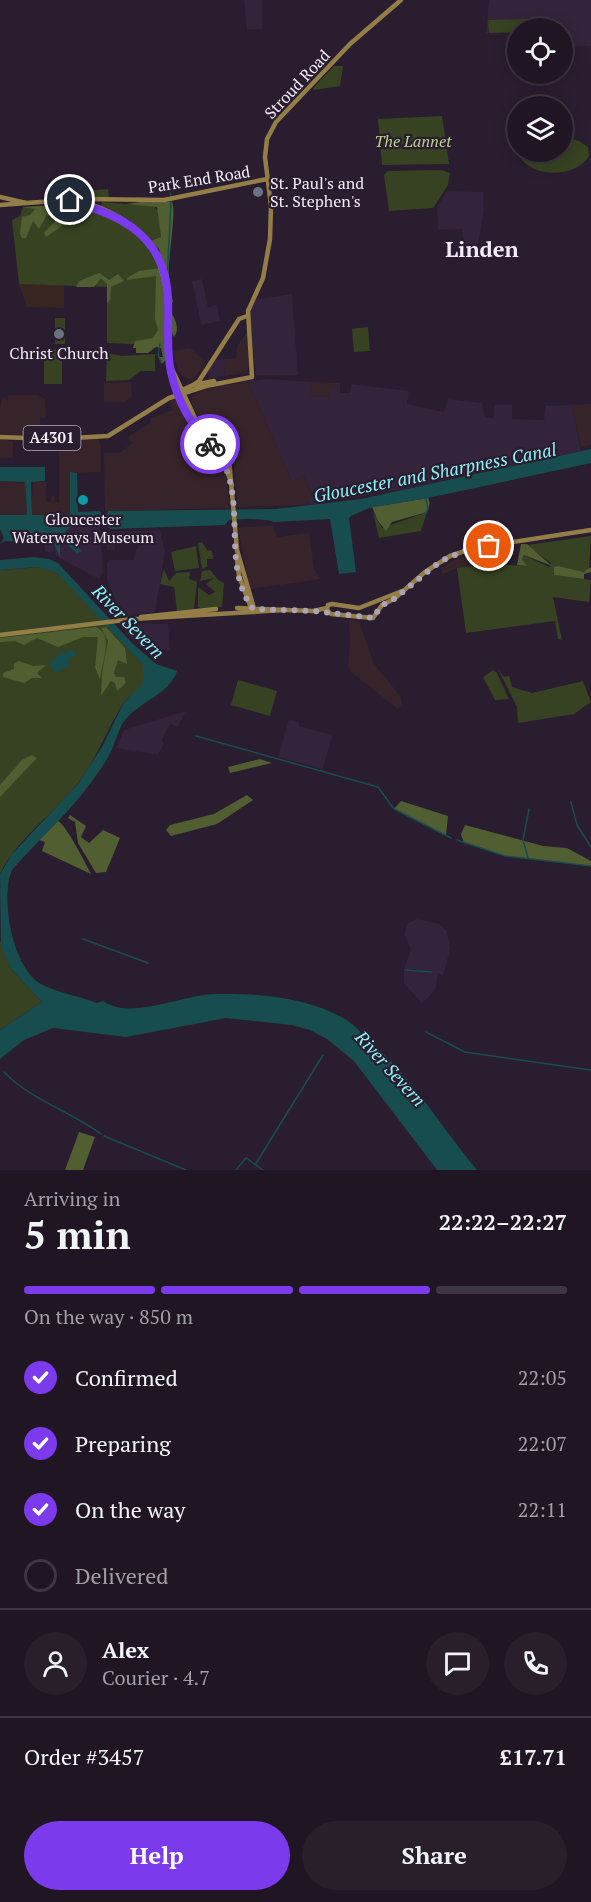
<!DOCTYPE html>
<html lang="en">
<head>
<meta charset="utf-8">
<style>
	body { margin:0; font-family:"PT Serif",serif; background:#281f2b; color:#f1f3f6; height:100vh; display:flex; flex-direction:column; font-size:22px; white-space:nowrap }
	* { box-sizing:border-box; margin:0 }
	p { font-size:20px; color:#a29fa6 }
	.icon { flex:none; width:33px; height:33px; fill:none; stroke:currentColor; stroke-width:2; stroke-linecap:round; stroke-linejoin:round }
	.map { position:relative; height:1170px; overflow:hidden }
	.side { display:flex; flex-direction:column; background:#201623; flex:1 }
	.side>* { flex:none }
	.buttons { position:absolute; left:507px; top:18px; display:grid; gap:12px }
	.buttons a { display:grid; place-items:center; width:66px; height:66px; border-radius:50%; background:#201623; box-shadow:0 3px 15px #0003,0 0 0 2px #3d3541; font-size:30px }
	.pin { position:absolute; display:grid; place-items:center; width:51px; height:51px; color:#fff; margin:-26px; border:3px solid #fff; border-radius:50%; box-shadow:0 2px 6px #0007 }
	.courier { position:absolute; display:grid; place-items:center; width:60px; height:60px; margin:-30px; border:4px solid #7c3aed; border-radius:50%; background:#fff; color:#222; box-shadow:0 2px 8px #0007 }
	.head em { font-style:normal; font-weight:600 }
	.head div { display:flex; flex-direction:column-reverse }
	.head { display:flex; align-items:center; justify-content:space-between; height:102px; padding:0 24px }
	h1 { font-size:39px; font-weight:600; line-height:45px }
	.bar { display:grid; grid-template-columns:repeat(4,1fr); gap:9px 6px; align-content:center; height:72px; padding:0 24px }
	.bar i { height:8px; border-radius:4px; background:#3d3541 }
	.bar .on { background:#7c3aed }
	.bar p { grid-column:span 4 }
	.line { display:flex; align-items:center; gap:15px; padding:0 24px; border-top:2px solid #3d3541 }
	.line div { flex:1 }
	.round { display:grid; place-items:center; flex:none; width:63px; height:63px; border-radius:32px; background:#281f2b }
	ol { padding:0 24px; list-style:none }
	li { display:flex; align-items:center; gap:18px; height:66px }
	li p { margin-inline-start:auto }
	li .icon { padding:6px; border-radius:50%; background:#7c3aed; color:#fff; stroke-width:4 }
	li:last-child { color:#a29fa6 }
	li i { width:33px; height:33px; border:3px solid #3d3541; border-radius:50% }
	.button { display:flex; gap:12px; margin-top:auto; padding:12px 24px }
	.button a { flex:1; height:69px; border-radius:36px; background:#7c3aed; color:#fff; font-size:24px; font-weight:600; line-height:69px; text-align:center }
	.button a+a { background:#281f2b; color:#f1f3f6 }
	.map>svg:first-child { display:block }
</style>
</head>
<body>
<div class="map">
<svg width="591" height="1170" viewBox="0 0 591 1170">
	<rect width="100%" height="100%" fill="#2a1d2f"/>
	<path fill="#37242a" d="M248,331L250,362L247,373L225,376L224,359L236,358L237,346Z
		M190,348L206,363L192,381L180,374L172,352Z
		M248,381L292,481L304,476L312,495L307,505L238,507L233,460L220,434L211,433L199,419L191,401L193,395L207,388Z
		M131,382L132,396L125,402H104V383Z
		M310,382L336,383V388L330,397L309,396Z
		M184,394L205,431L209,450L219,458L226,472L229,508L105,511L104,453H120L132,443L128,437L150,423L151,418L173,410L169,398Z
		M8,395H37L45,399L46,418H40V436L0,434V408L2,399L8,400Z
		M591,404V445L581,447L572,405Z
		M0,438L13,442V458H0Z
		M98,438L101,447V472L70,473V515H31L33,481L46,482V502H51L52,496H55V502H59V440Z
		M0,481L26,483L27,515H0Z
		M272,525L278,537L309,533L314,570L321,579L250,589L238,528Z
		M490,549L492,564L457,568L443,574L440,568L464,555Z
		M349,620L359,621L374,664L401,697L402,704L398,709L350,671L348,665L350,643Z"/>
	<path fill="#33233b" d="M244,0H262V29L247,30Z
		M489,0H591V46L563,47L562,28H542L541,23L531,24V28H518L517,32L486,33Z
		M447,191L483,192L484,211L478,244H463L462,229L438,230L437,207Z
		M202,279L208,307L217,305L220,321L201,325L192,281Z
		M292,294L298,375H256L248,314L254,300Z
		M224,359L225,376L210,379L207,372L213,360Z
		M269,379L310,382V396L330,397V387L336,388V383H340V393H350L351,384L409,391L407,404L444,412L448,399L482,403L485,417L494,418V405H512V419L544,420L545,406L572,405L581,451L404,489L309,505L308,500L312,495L304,476L292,481L248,381Z
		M100,525L103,573L99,579L56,556L54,546L53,554L45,551L44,543H54L69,527Z
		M160,530L165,551L155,612L122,616L107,580V563L109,560H133L140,541L115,540V550H107V532Z
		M146,623L168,624L170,651L139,645L126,634V625Z
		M186,711L178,727L170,724L162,739L164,744L158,755L116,748L124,730Z
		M289,720L299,722V726L332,735L323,769L278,757Z
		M418,919L439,924L447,931L450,949L445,970L442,976L438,973L435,990L422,1004L404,983V970L411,949L404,934L408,923Z"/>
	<path fill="#382522" d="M19,284L64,285V308L27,307Z"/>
	<path fill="#374222" d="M526,19V28H518L517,32L489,33L488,20Z
		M334,66H343L340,86L314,90L313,88Z
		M442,116L449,164L382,165L378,119Z
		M563,136L579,141L588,147L589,156C577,177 537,178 522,160V152H562Z
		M442,170L450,173L448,185L433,208L389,211L384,175L388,171Z
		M108,189L109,198H62L60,195L62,193Z
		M102,202L154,206L158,211L161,237L150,241L129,220L101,206Z
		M69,204C110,211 145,228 160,269C163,276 162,288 162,297C163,320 164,325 151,345L107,343V287L19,284L12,220L20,216L23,207Z
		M55,318H65V344H55Z
		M368,327L370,351L354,352L352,329Z
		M44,349H62V384H44Z
		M107,353L122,356L155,354V371H141L129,380L106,381Z
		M373,512L382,528L427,512L421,531L379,538Z
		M591,536L589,569L584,572L559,566L555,575L591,580L589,602L553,597L562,640L558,639L555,621L466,633L457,568L492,564L526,566L522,561L524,555L549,567L551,563L527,545Z
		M202,542L207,550L212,551L213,559H207V567L202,569L198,543Z
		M196,546L199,568L175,571L171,552Z
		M42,567L57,573L74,588L143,665V685C136,694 127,697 121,707C105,734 95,762 75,787C51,816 17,839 0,874V570Z
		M164,569L169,581L176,573L190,572L189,579L197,582L194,609L177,611L174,587L160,584Z
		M210,570L218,580L224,583L222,607L200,608L198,607V587L209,595L215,592L206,584L214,578L200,581L202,571Z
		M498,669L504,677L509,676L512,687L532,693L583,681L591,702L574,714L518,723L517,707Z
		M493,670L497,673L509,699L495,700L483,677Z
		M238,680L277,691L270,716L231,705Z
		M0,940L11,969L42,1002L0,1030Z"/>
	<path fill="#505e31" d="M141,202H172C177,211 167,262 169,278C170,287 171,294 173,302L168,304V308C174,316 181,328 174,337L168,323L167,358L162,364L158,357H163L161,348L156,347L148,353H136V348H133L135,341L153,338L158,330L155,319L156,276L127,280V278L139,271L160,268L166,277L159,249L150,241L161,237L157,207L126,204Z
		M73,204L72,219L46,237L44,233L58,218L53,213L47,215L39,229L33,221L26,238H22L20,234L22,217L30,215L35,209L23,207Z
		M99,273L109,280L118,274L124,281L111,287L110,300L107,303V284L101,278L94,287H76L79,281Z
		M428,498L430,503L427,512L392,522L386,531L378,521L372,507Z
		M521,544H527L552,566L524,555L522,560L527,566L517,565Z
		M559,566L584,572L591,567V572L584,574V579L554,575V567Z
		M96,627C115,636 101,663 100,680L95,667L98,637H83L58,647L37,638L24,645L15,641L0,642V638Z
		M106,627L125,648L127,664L118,660L114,673L116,677H124L126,683L117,691L115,683L111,681L101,696L102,673L108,641L101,628Z
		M19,661L33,666L46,665L37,673L42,678H32L24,683L3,677V673L14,669V664Z
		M32,755L37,758L0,797V785L22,760Z
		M260,759L272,763L230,773L228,767Z
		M247,795L253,800L217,824L171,836L166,830L170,825L214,814Z
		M401,801L448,816L446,835L394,809Z
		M70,815L86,826L81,837L89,843L103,830L120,838L106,872L96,873L78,843L75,822L68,818Z
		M58,821C66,825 85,862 91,874L42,851L45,842L39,840Z
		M465,825L543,846L567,848L591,861V866L505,856L464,843L461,834Z
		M79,1132L95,1137L83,1170H65Z"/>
	<path fill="#174d4f" d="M591,449V463L428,498L369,508L351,516L349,518L356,572L339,574L330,519L274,522C267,518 239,519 229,520L225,525L111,529L107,526L106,521L103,520L100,525L69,527L63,535L82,551L77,553L60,539V558L54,543L5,541L0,544L4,538L0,529V515H26L27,513L25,482L0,481V467H45V481L31,482L32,515H70V472L77,473L78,512L100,511L102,516H106L108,511H112L276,509L361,499Z
		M34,557L49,559L58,563L132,643L156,664L177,671C171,693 138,703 125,720C120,726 117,737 114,744C109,759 96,776 86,789C64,818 35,843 12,870C0,897 12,968 41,984C57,993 79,996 97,1003L103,1001C130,1021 184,994 217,994C258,993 309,998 345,1019C356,1026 364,1036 373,1044C414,1080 442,1128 477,1170H437L354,1061L327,1039L310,1030L292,1025L226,1018L126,1037L53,1028L24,1040L0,1059V1030L42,1002L11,969L1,946L0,874L12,854L78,784L103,745L123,704L143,683V665L57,573L39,567L0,570V560Z
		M72,649L76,654L68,660L69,666L55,673L49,663L63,651L66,653Z"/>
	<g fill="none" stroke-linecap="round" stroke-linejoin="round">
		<path stroke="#174d4f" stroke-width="1.5" d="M168,181L171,197
			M167,281L171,201
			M165,304L166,333
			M160,344L158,354L161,362
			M424,515L428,509L426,499
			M196,736L378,787L394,809L451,838
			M571,802L577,825L591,847
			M457,840L505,856L591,866
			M528,858L523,840L529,809
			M83,939L148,963
			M405,970L432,972
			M426,1032L465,1052L591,1070
			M4,1072C31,1100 70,1111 101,1134
			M104,1136L186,1170
			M255,1165L323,1055
			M236,1170L246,1158L263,1170"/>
		<path stroke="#947e47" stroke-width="4.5" d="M0,197L26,203
			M77,200C147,220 167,254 169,324C170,341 167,362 173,378C179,394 184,411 193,425C211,451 221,451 232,485
			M69,202L87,206
			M0,205L81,199L164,200L267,179
			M172,369L195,418L229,459L237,550L255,612
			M252,377L248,311L263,278L270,239L271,206L265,157L267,139L276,122L350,44L401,0
			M193,385L199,381L239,319L247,316
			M182,390L193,385L214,381
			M0,437L55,439L108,436L169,398L206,386L252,377
			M237,559L239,576L251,608
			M402,591L359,608L332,604L328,605L327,610L331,614L373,618L382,605L394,599L425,572L450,556L474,548L591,530
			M237,608L313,611L327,608
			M141,617L216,609
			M0,635L133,619L284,610"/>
	</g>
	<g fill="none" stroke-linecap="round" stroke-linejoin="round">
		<path stroke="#ada3b1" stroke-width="6" stroke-dasharray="0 10.8" d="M210,444C254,489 217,561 253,609L314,611L373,618L381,606L394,599L441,561L464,551L489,546"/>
		<path stroke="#7c3aed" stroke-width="8" d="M70,200L67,201C121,213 166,237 168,299C169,323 166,350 171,372C177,399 191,425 210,444"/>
	</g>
	<g fill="#6b7280" stroke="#2a1d2f" stroke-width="2">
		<circle cx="258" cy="192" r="6"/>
		<circle cx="59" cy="334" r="6"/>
	</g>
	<circle fill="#0f9aa8" stroke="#2a1d2f" stroke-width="2" cx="83" cy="500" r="6"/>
	<g text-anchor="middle" stroke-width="4.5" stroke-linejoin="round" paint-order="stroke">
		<rect fill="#2a1d2f" stroke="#b7adbb" stroke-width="1.5" x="23.5" y="426" width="57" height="24" rx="4.5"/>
		<g font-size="15" font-weight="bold" fill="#f3ebf7">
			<text x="52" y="443">A4301</text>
		</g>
		<g font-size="16" fill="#f3ebf7" stroke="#2a1d2f">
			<text transform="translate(297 84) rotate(-47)" y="6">Stroud Road</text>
			<text transform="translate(199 179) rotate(-9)" y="6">Park End Road</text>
		</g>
		<g font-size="16" font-style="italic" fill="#bad38b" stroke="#2a1d2f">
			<text x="413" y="147">The Lannet</text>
		</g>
		<g font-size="16" fill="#f3ebf7" stroke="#2a1d2f">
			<text x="270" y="189" text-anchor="start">St. Paul's and<tspan x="270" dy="18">St. Stephen's</tspan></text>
			<text x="59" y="359">Christ Church</text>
			<text x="83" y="525">Gloucester<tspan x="83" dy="18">Waterways Museum</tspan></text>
		</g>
		<g font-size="18" font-style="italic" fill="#89f3f7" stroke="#2a1d2f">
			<text transform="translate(435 473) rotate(-11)" y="6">Gloucester and Sharpness Canal</text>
			<text transform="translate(128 622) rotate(46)" y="6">River Severn</text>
			<text transform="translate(390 1069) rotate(48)" y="6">River Severn</text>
		</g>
		<g font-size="22" font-weight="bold" fill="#f3ebf7" stroke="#2a1d2f">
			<text x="482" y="257">Linden</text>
		</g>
	</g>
</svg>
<div class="buttons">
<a><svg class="icon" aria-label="locate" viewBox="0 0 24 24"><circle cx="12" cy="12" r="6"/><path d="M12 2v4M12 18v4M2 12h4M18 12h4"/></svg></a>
<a><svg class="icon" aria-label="layers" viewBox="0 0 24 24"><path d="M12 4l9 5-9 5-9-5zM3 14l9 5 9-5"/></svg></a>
</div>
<div class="pin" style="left:489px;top:546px;background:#ea580c"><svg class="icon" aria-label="bag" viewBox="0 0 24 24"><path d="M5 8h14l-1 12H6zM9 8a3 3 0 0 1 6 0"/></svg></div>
<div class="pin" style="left:70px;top:200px;background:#1f2937"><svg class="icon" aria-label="home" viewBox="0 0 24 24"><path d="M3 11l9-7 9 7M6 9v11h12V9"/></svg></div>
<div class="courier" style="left:210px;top:444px"><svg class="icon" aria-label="bike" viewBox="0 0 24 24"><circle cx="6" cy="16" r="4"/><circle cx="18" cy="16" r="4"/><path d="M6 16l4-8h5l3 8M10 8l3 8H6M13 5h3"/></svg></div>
</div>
<section class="side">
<div class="head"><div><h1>5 min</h1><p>Arriving in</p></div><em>22:22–22:27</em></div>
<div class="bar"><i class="on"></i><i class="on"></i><i class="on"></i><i></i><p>On the way · 850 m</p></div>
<ol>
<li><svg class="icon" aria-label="check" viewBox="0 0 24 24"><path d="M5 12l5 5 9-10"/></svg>Confirmed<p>22:05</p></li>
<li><svg class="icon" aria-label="check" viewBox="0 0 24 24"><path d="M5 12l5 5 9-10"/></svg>Preparing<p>22:07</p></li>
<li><svg class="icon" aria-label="check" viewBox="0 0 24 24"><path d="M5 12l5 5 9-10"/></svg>On the way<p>22:11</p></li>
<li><i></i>Delivered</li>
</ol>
<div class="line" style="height:108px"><a class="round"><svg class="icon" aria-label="person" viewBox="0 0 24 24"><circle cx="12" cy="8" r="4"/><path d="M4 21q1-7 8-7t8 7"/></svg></a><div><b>Alex</b><p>Courier · 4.7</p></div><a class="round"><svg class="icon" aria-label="chat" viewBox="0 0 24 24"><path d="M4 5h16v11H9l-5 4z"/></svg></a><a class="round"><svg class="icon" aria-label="phone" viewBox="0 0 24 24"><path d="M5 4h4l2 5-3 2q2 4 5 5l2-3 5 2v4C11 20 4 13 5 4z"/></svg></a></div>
<div class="line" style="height:78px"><div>Order #3457</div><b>£17.71</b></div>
<div class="button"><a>Help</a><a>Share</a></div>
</section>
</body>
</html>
